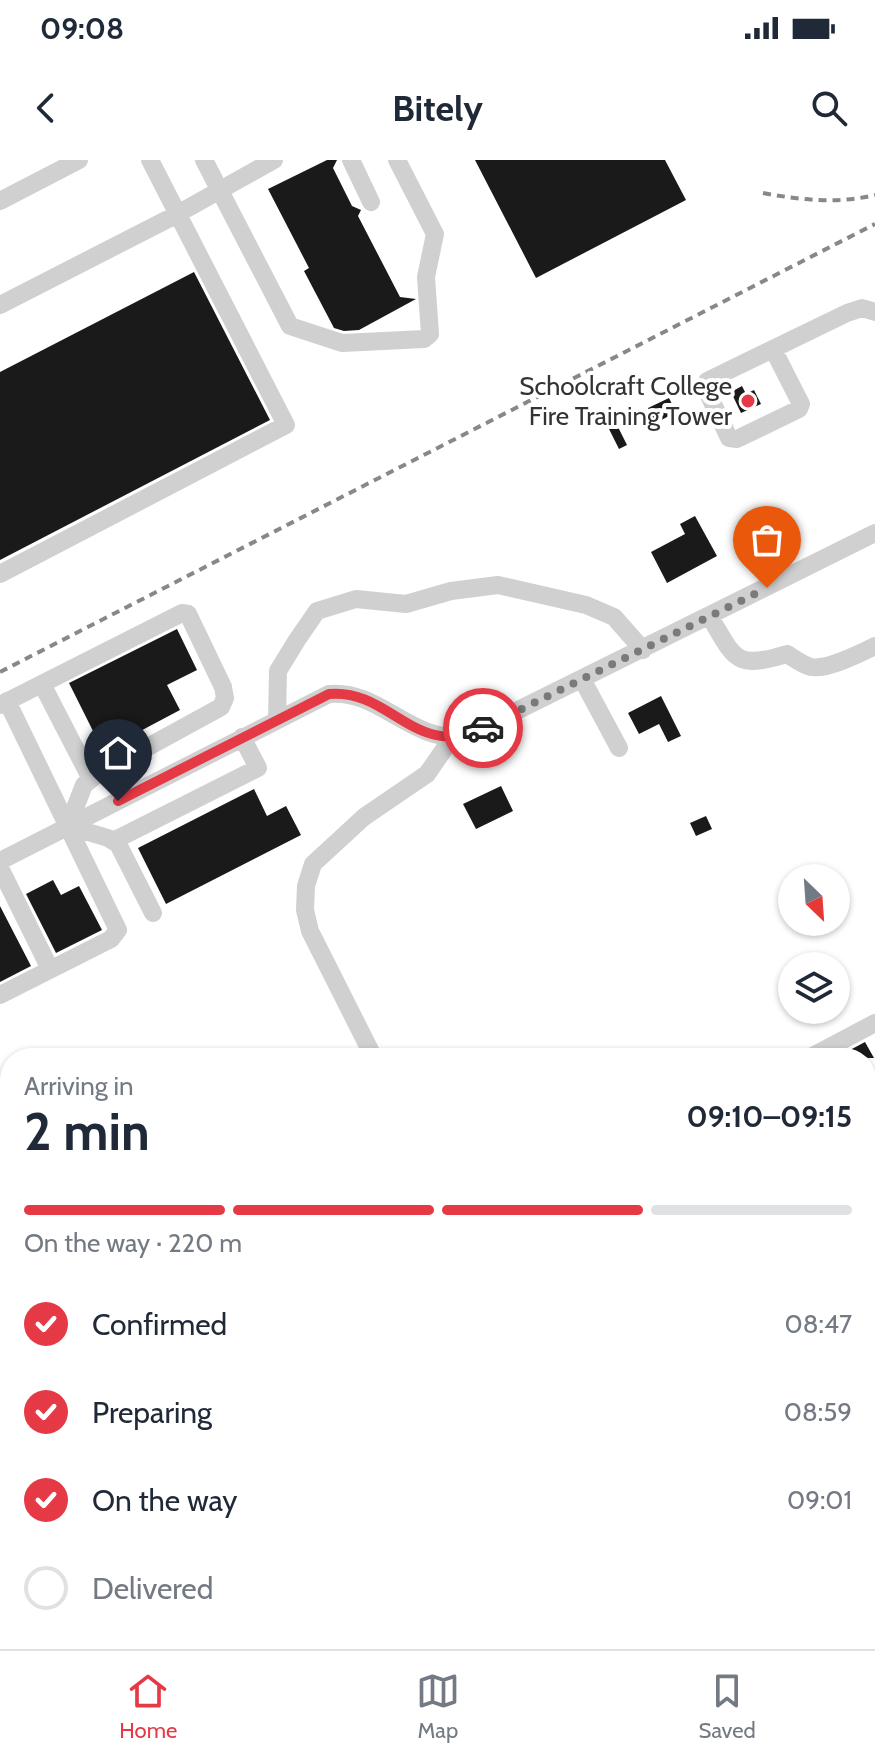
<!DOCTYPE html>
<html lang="en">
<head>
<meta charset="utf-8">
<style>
	body { margin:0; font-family:Cabin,sans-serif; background:#f2f2f3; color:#1f2937; height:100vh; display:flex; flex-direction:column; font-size:30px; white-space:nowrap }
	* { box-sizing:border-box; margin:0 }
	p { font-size:26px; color:#747a83 }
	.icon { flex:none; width:44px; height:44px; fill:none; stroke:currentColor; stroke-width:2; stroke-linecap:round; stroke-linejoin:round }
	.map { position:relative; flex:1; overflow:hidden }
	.drawer { position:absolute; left:0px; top:888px; width:876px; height:602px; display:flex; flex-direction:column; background:#fff; border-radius:32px 32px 0 0; box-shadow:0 2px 6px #0004 }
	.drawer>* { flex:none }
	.needle { width:52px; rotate:155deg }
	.controls { position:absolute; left:778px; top:704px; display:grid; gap:16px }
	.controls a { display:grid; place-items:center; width:72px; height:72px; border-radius:50%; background:#fff; box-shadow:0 2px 6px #0004; font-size:40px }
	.pin { position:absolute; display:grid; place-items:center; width:68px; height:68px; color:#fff; margin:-82px -34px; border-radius:50% 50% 50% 0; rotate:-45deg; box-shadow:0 0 8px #0007 }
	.pin .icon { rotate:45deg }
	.courier { position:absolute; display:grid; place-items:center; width:80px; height:80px; margin:-40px; border:6px solid #e63946; border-radius:50%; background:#fff; color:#222; box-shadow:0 2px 10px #0007 }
	.overview em { font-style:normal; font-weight:700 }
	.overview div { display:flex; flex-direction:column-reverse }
	.overview { display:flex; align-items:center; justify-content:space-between; height:136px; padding:0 24px }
	h1 { font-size:52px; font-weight:700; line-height:60px }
	.bar { display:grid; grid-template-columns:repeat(4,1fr); gap:12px 8px; align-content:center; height:96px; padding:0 24px }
	.bar i { height:10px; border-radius:6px; background:#e0e1e3 }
	.bar .active { background:#e63946 }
	.bar p { grid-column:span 4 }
	ol { padding:0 24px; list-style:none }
	li { display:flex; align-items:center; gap:24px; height:88px }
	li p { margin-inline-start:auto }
	li .icon { padding:8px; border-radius:50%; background:#e63946; color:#fff; stroke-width:4 }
	li:last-child { color:#747a83 }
	li i { width:44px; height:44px; border:4px solid #e0e1e3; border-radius:50% }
	.status { display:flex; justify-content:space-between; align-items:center; height:56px; padding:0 40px; background:#fff; direction:ltr }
	.status svg { height:22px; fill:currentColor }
	header { display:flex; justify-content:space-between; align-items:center; height:104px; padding:0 24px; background:#fff; font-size:36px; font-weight:700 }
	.dock { display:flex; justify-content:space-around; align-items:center; height:112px; border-top:2px solid #e0e1e3; background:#fff; font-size:22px; color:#747a83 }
	.dock a { display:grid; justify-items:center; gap:4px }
	.dock .active { color:#e63946 }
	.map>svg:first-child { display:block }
</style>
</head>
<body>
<div class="status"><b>09:08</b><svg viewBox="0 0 49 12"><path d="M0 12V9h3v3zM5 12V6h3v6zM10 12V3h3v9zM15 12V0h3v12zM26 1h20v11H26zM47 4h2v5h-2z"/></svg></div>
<header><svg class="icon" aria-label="back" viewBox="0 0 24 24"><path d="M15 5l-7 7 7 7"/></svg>Bitely<svg class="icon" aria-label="search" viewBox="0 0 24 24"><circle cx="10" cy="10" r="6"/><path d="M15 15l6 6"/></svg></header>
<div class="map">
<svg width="875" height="1489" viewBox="0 0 875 1489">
	<rect width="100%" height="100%" fill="#fff"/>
	<path fill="#1a1a1a" d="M327,0H337L333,8L352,46L361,50L358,56L400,137L416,139L359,170L344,171L334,168L304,111L309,108L268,29Z
		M475,0H665L686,40L536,118Z
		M194,112L270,260L0,400V212Z
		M742,226L746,234L754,230L761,244L741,253L731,232Z
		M669,238L676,252L656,263L648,248Z
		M617,265L627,285L619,289L609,269Z
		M695,356L717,396L667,423L651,392L685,374L680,364Z
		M177,469L197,510L167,525L180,550L114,585L97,579L69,523Z
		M661,536L681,576L668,582L659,564L639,574L628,553Z
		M501,626L513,651L476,669L463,644Z
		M254,629L267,656L286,646L301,675L166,744L138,688Z
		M706,656L712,669L696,676L690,663Z
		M53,720L61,735L79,726L102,770L56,793L26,734Z
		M0,746L31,806L0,822Z
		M865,882L874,898H835Z"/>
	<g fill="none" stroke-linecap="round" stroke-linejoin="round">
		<path stroke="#d0d0d0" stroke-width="18" d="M204,0L290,166L342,183L424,179L430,174L426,117L435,74L397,0
			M351,0L371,42
			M0,41L79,0
			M0,145L172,57L274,0
			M773,189L801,244L799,249L737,279L729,278L705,227L707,221L847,153L862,148L875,152
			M0,414L286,265L150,0
			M710,457C735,499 735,510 787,494C795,499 803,505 811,507C827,510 861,493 875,486
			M582,519L619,588
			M42,524L91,619
			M0,545L182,453L188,454L223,527L225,538L221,547L95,616L84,625L68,666
			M277,559L278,511L297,480L317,451L356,439L406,444L451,431L498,425L586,445L614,457L643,490
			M68,666L108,678L118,684L153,753
			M113,681L258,608L242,577
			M0,701L329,534C381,529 410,584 466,576L875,373
			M0,708L50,809
			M0,835L111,779L118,770L7,541
			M374,898L310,771L305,750L306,726L313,704L364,657L427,614L452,578
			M809,898L875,863
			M866,1093L872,1103
			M866,1120L875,1136
			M866,1198L875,1216
			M0,1348L10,1343
			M0,1385L10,1405
			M0,1465L13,1489
			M48,1480L53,1489
			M207,1480L212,1489
			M292,1480L297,1489
			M656,1480L660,1489
			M726,1480L730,1489
			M764,1480L765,1483
			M839,1480L844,1489
			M171,1489L182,1480
			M257,1489L261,1480
			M523,1489L541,1480"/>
		<path stroke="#888" stroke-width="4" stroke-dasharray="8 6" stroke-linecap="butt" d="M763,33C801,40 837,44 875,35
			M0,512L875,64"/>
	</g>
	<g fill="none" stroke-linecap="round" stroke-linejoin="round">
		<path stroke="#7a7a7a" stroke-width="8" stroke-dasharray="0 14.4" d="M483,568L767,428"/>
		<path stroke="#e63946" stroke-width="10" d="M118,641L329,534C390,528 416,601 483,568"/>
	</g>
	<circle fill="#e63946" stroke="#fff" stroke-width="3" cx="748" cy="241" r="8"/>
	<g text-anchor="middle" stroke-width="8" stroke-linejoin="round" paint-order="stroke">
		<g font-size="26" fill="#333" stroke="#fff" text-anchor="end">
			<text x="732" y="235">Schoolcraft College<tspan x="732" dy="30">Fire Training Tower</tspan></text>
		</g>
	</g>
</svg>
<div class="controls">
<a><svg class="needle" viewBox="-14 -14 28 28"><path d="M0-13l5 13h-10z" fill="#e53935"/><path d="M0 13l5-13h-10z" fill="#747a83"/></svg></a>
<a><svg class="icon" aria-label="layers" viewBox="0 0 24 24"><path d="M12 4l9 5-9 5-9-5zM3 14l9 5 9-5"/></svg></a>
</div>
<div class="pin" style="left:767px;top:428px;background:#ea580c"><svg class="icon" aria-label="bag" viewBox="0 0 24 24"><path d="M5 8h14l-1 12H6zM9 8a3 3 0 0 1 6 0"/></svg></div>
<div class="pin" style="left:118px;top:641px;background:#1f2937"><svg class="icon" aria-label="home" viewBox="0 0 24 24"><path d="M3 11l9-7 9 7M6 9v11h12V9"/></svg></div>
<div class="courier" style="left:483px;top:568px"><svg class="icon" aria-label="car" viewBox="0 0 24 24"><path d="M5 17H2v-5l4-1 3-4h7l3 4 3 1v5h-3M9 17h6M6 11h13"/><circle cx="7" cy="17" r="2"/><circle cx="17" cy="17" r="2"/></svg></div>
<section class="drawer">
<div class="overview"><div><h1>2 min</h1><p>Arriving in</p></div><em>09:10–09:15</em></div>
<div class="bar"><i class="active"></i><i class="active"></i><i class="active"></i><i></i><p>On the way · 220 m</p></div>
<ol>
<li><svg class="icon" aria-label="check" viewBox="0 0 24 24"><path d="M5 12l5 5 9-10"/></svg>Confirmed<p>08:47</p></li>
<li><svg class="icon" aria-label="check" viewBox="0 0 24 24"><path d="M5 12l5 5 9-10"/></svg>Preparing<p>08:59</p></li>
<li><svg class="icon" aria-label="check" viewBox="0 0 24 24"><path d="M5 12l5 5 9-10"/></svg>On the way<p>09:01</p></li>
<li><i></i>Delivered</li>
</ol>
</section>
</div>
<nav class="dock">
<a class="active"><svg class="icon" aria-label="home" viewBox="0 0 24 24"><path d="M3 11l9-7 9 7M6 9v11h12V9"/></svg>Home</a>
<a><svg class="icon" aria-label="map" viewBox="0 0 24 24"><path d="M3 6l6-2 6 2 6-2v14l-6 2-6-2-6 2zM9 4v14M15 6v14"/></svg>Map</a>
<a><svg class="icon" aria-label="saved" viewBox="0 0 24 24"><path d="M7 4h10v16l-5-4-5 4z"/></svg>Saved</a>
</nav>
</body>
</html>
